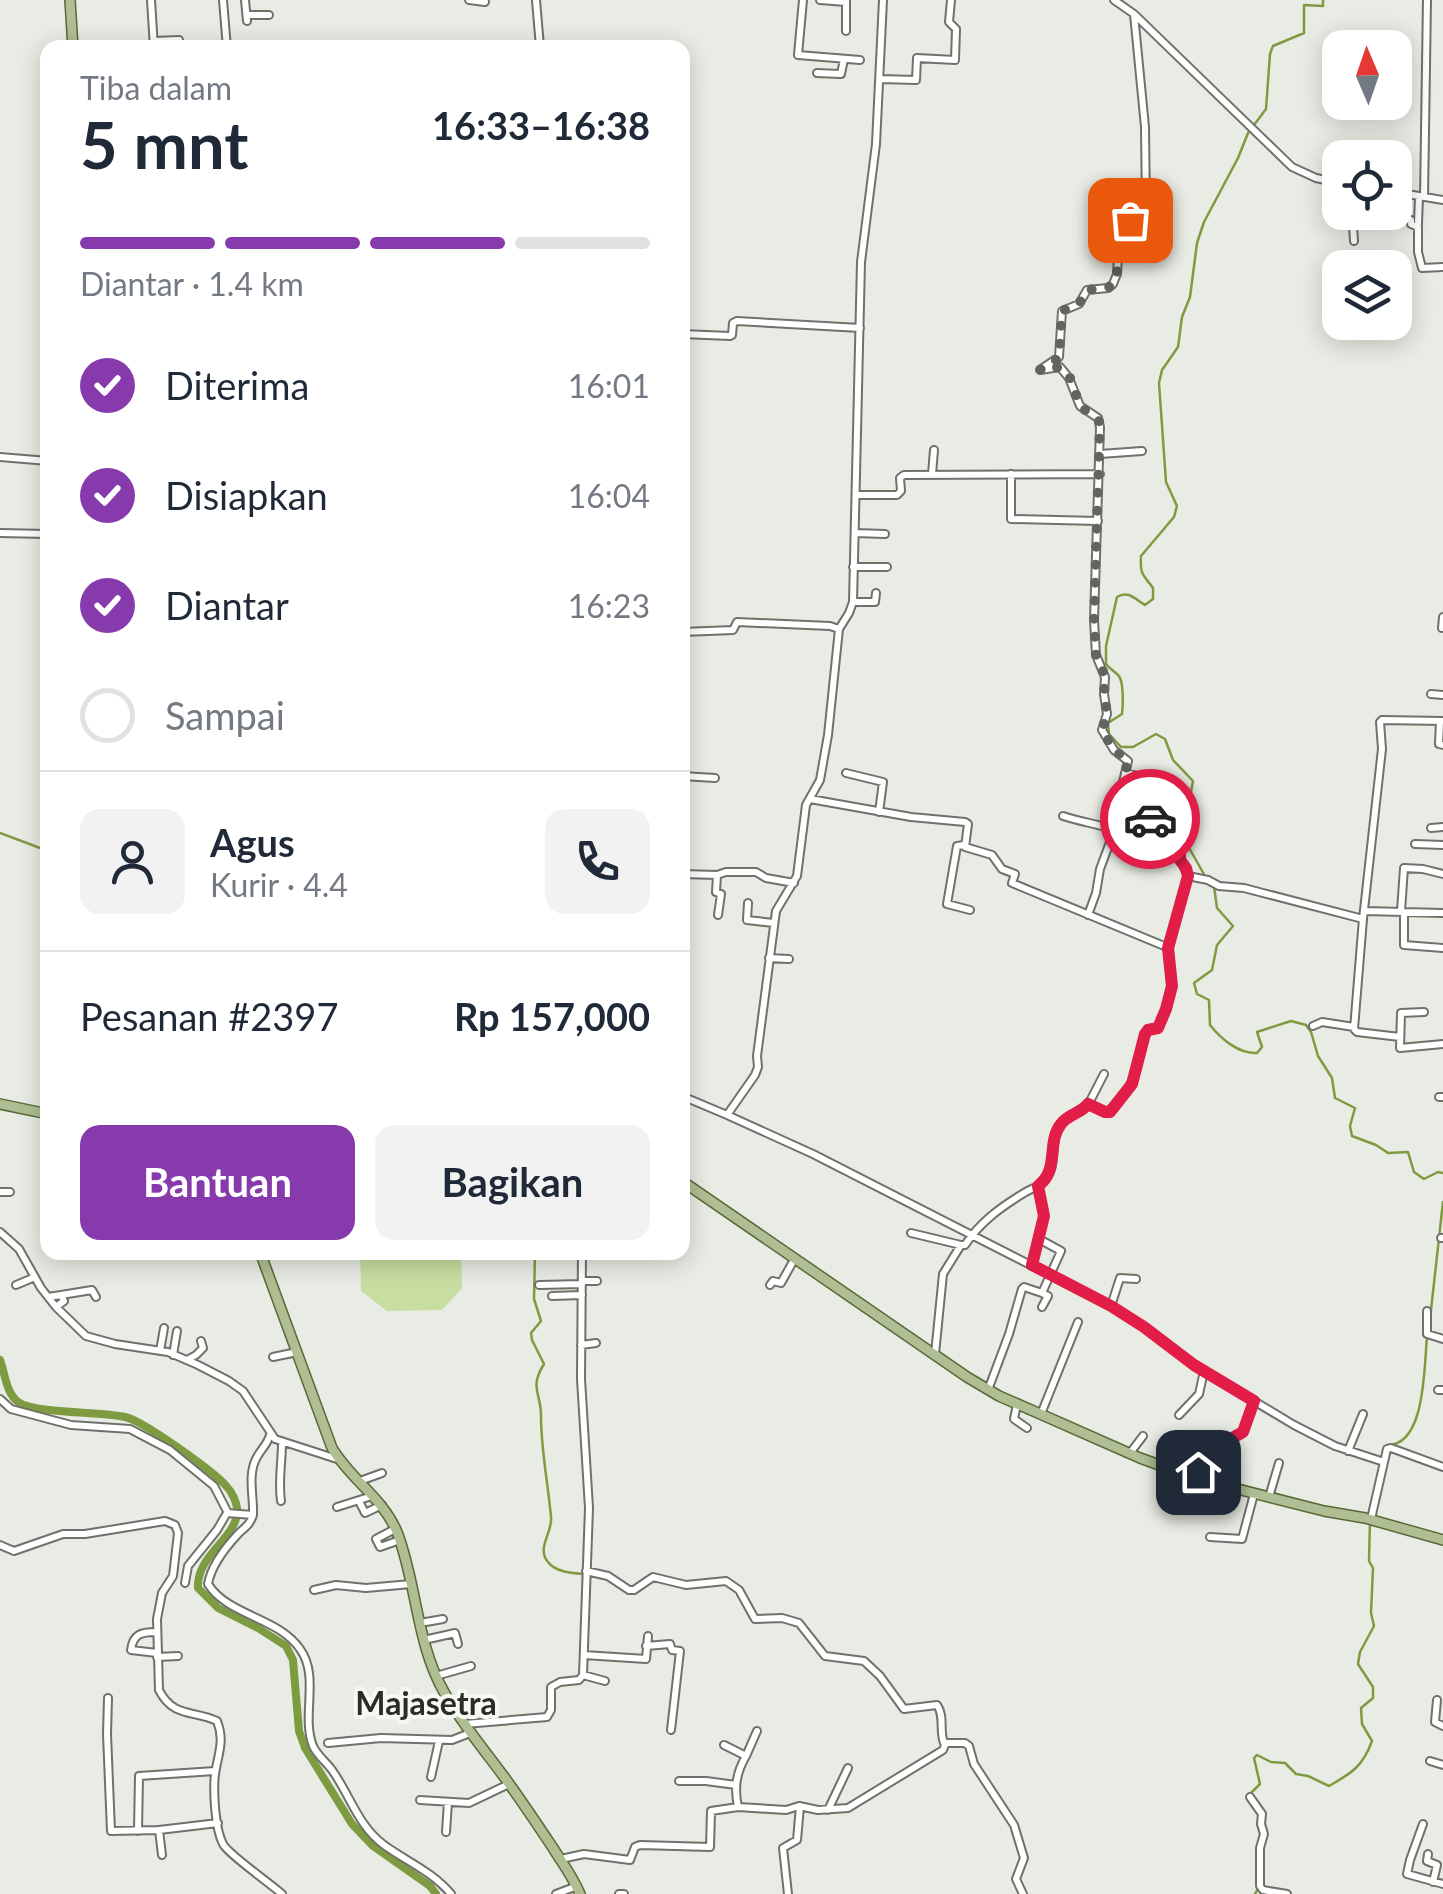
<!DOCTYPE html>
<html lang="id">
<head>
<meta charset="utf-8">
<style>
	body { margin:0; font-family:Lato,sans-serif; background:#f2f2f3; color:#1f2937; height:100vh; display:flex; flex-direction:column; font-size:38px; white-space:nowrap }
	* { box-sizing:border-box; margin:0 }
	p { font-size:32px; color:#747a83 }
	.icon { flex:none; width:55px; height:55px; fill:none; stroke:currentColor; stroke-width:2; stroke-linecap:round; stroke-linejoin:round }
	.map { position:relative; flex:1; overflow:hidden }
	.drawer { position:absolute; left:40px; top:40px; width:650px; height:1220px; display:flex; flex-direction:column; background:#fff; border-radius:20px; box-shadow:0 5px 25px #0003 }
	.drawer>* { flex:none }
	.needle { width:65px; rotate:358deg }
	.fabs { position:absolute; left:1322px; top:30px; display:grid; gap:20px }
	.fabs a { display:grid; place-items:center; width:90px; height:90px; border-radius:20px; background:#fff; box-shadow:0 5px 25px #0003; font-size:50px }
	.pin { position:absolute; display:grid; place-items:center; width:85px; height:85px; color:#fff; margin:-42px; border-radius:20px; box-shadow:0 5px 15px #0006 }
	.courier { position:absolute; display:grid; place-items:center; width:100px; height:100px; margin:-50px; border:8px solid #e11d48; border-radius:50%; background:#fff; color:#222; box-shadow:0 2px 12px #0007 }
	.headline em { font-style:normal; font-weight:700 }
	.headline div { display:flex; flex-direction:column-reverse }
	.headline { display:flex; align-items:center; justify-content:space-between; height:170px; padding:0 40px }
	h1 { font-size:65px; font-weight:700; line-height:75px }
	.bar { display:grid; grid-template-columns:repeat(4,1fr); gap:15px 10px; align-content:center; height:120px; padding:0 40px }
	.bar i { height:12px; border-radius:8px; background:#e0e1e3 }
	.bar .on { background:#873aab }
	.bar p { grid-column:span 4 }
	.line { display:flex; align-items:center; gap:25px; padding:0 40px; border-top:2px solid #e0e1e3 }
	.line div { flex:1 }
	.round { display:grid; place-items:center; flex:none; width:105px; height:105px; border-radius:20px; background:#f2f2f3 }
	ol { padding:0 40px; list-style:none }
	li { display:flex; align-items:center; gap:30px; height:110px }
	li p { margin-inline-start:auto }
	li .icon { padding:10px; border-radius:50%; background:#873aab; color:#fff; stroke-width:4 }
	li:last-child { color:#747a83 }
	li i { width:55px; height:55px; border:5px solid #e0e1e3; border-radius:50% }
	.primary-button { display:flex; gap:20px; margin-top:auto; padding:20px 40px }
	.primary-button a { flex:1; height:115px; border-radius:20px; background:#873aab; color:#fff; font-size:40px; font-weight:700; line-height:115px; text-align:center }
	.primary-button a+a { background:#f2f2f3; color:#1f2937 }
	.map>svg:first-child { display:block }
</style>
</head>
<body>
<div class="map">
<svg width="1443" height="1894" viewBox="0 0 1443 1894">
	<rect width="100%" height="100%" fill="#e9ece4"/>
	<path fill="#c8dea1" d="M360,1253H461L462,1288L442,1310L387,1311L361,1291Z"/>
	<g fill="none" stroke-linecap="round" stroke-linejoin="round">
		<path stroke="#7f9b42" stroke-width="2.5" d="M0,833L48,851
			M1205,876L1188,846L1189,803L1193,781L1173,760L1165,739L1156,734L1133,747H1121L1109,734L1108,723L1122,714C1123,706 1124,680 1118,675C1114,671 1109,668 1106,664V646L1117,597C1128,590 1135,599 1145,605L1153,599V588C1143,574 1140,576 1141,556L1174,517L1177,506L1166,482L1159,383L1162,370L1178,347L1182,317L1190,297L1197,243L1204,222L1238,158L1248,133L1266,109L1270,54L1273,46L1304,33V5L1323,6V0
			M1214,886L1217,908L1233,926L1217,945L1212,970L1194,983L1197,994L1209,1000L1210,1025C1221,1039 1239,1054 1257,1053L1262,1047L1257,1032L1291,1021L1306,1025L1311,1032L1318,1056L1332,1078L1335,1098L1355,1108L1350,1126L1352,1136L1376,1145L1388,1153L1408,1152L1414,1172L1424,1179L1438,1172L1443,1173
			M535,1252L534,1299L541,1321L531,1333L532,1340L544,1364C529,1388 541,1392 541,1416C541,1450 548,1483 551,1517C553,1532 536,1548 548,1562C555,1572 572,1573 584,1574
			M1430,1319L1443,1202
			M1387,1445C1426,1446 1424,1365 1427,1337
			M1250,1794L1260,1784L1254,1758L1257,1755L1271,1762L1285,1763L1296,1774L1308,1776L1329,1786C1352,1773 1363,1766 1372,1741L1362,1724L1361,1708L1373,1698V1687L1358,1664L1360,1652L1374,1626L1371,1613L1373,1568L1369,1561L1370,1521
			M1255,1894L1258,1889"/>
		<path stroke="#7f9b42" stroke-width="8" d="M0,1360C5,1373 6,1393 18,1402C35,1414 100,1411 125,1417C142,1420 216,1473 227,1487C232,1492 236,1501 237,1508C240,1537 196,1554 198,1588L218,1608L258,1628L286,1646L293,1660L299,1731L305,1748L352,1824L373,1846L430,1886L436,1894"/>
		<g stroke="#6f726b" stroke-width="10">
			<path id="minor" d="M151,0L154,48
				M223,0L227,48
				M245,0L247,21
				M469,0L485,2
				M536,0L540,47H564
				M803,0L798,55L860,60
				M820,0L846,2V0
				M1114,0L1134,14L1292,167L1316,178L1340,183
				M846,2V31
				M247,15H269
				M154,41L179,40
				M817,73L841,74L844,59
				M880,79L916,80L917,58L955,60L956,29L949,22L951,0
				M1395,192L1443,200
				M1402,194L1397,210L1398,218L1411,220V224L1418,227V252L1422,268L1443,267
				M1424,197L1427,0
				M1352,212L1354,241
				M1418,224L1419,196
				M682,334L730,336L732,335L733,323L737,321L860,328
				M1100,454L1142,451
				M0,457L48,461
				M932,474L934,450
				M1011,474V519L1098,521
				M857,495H897L901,491L900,478L904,475L1100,474
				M0,533L48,534
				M855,533L885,534
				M853,567H887
				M853,602H875L876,593
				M1442,628L1443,617
				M682,632L733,630L737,622L830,626L839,629
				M1431,694L1443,695
				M1440,721L1439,744L1443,745
				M846,773L883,782L879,812
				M1126,773L1156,781
				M682,776L715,778
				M810,799L911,817L965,822L968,824L965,847L992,855L1002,869L1015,874L1012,883L1169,948
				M1063,816C1081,822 1098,824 1116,830
				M1431,828L1443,827
				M1415,844L1443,845
				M964,845L957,846L947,904L970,910
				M682,874L717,875L726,872H756L766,878L794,883
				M717,875L716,892L721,894L718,915
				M1188,876L1208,880L1219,886L1244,888L1363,919L1382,749L1380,722L1382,720L1443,721
				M748,903L747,920L774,923
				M1365,911L1443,913
				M1401,911L1404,868L1423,869L1443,874
				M1404,912V945L1443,948
				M1088,915L1096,893L1100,869L1119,818L1123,782L1128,761L1114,750L1102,730L1107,714L1104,694L1105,677L1096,655L1094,620L1100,427L1098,418L1080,406L1069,378L1060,367L1040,370L1059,357L1062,311L1079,304L1087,290L1108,288L1113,284L1117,274L1118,257L1128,235L1130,220L1146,208L1145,127L1134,14
				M1363,919L1354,1029L1357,1032L1400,1037
				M769,958L789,959
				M1424,1012L1401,1013L1400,1048L1443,1044
				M1313,1026L1322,1022L1354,1027
				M682,1096L727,1115L755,1075L758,1067L757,1056L776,911L797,876L806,805L820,780L828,735L839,629L849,613L853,602L861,262L876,144L883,0
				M1439,1097H1443
				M1088,1105L1104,1074
				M727,1115L813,1154L1111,1306L1144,1327L1194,1365L1294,1425L1335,1446L1384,1462L1387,1449L1391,1448L1443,1467
				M0,1192H10
				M0,1232L19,1249L41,1288L56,1307L86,1336L115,1344L168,1352L198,1365L229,1381L243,1391L275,1439L337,1459
				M911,1233L961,1245
				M1441,1238H1443
				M1039,1239L1061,1251L1042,1293L1048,1296L1042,1307
				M1032,1265L1044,1216L1038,1186
				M582,1281H597
				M16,1285L35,1277
				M539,1285L582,1284
				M770,1285L773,1281L781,1283L795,1258
				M61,1295L92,1290L96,1297
				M552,1296L582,1295
				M48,1297L61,1295L64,1301L56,1307
				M1111,1306L1120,1278L1136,1279
				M1427,1311V1334L1443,1339
				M581,1345L596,1343
				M160,1351L164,1328
				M935,1354L943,1274L961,1245H965C980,1222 1001,1207 1024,1193C1030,1189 1039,1187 1044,1181C1058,1167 1050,1144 1058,1128C1064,1115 1080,1116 1088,1105L1108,1112L1125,1094L1135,1075L1145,1033L1148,1029L1158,1028L1166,1009L1171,986L1169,948L1188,876L1179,857L1181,835C1167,820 1141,816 1121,810
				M173,1355L177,1331
				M273,1357L297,1352
				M187,1360L196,1355L203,1348L201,1341
				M988,1390L1009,1334L1022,1289L1024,1287L1042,1293
				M1438,1390H1443
				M0,1399L11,1409L71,1425L130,1429L170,1450L214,1486L228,1513
				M1017,1404L1014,1419L1027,1428
				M1041,1414L1078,1322
				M1179,1415L1199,1394L1204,1371
				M1348,1451L1363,1414
				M1130,1453L1143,1436
				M1195,1478L1201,1466L1220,1445L1243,1431L1254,1401
				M360,1481L382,1473
				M1269,1497L1279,1463
				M281,1501C278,1481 282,1463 282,1442
				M359,1501L365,1513L382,1505
				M337,1507L372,1496
				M253,1515C254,1497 247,1474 257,1457C262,1448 267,1445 270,1435
				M1371,1519L1384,1462
				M395,1529L376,1539L380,1547L400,1540
				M1210,1537L1242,1539L1254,1494
				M0,1545L14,1551L63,1534H85L165,1521L175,1525L178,1533L173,1576L162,1593L157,1619L159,1690C173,1718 194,1710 217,1721C225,1741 218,1754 215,1774C213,1791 215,1829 223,1844C228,1854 271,1884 282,1894
				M586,1571L608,1576L629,1590H634L653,1577L686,1585L726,1581L739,1590L755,1619L782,1618L799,1623L825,1656L864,1661L880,1676L904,1709L937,1705C945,1716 939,1731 944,1743H965L969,1746L974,1764L1014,1825L1024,1858L1016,1879L1023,1894
				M185,1583L188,1566L217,1530L227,1513L253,1515C250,1525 245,1527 238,1534C225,1548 211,1566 208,1584C228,1616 278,1617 300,1649C320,1676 301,1716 313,1746C317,1755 326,1762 332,1770C350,1795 358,1826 384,1845C406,1861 433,1872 451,1894
				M314,1590L336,1585L366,1588L411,1584
				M420,1623L443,1619
				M156,1632C141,1632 133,1634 131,1650L157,1653
				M424,1640L455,1633L458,1644
				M646,1646L670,1644L672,1650L680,1651L671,1730
				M584,1655L646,1659L648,1636
				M157,1657L178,1656
				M583,1675L605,1681
				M436,1676L471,1666
				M108,1698L107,1734L111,1831L159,1830L218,1823
				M1437,1700L1435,1722L1443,1726
				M465,1724L547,1717L551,1710V1687L560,1682L579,1680L583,1675L589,1508L581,1379L582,1252
				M328,1743L381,1738L452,1740L470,1733
				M746,1756L757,1731
				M1430,1761L1443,1765
				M431,1777L439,1741
				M679,1781H706L736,1785
				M1250,1797L1262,1814L1261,1824L1264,1834L1260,1848V1886L1263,1890L1287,1894
				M420,1800L469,1803L509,1784
				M738,1807L786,1810L799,1806L818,1810L848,1808L943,1750L945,1745
				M828,1810L848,1768
				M1423,1824L1410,1860L1407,1874L1443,1884
				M159,1830L162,1855
				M138,1831L139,1776L215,1771
				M446,1832L448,1802
				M1428,1854L1427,1861L1437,1865L1433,1882
				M561,1859L584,1854L630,1860L635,1847L640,1845L710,1847L711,1811L738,1807C734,1788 736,1773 746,1756L724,1745
				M556,1894L577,1886
				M619,1894H624
				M788,1894L783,1848L797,1840L800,1806"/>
		</g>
		<g stroke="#596939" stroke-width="12">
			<path id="major" d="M70,0L73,48
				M0,1104L48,1114
				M682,1181L967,1377L999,1396L1038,1413L1140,1458L1198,1479L1324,1511L1365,1518L1443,1540
				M260,1252L332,1448C350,1479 383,1498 397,1532C417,1584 416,1643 444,1692C463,1726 488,1754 510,1785C525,1806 539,1827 553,1848C563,1864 573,1877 580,1894"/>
		</g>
		<use href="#minor" stroke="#fff" stroke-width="6"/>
		<use href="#major" stroke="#b0bf93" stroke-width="9"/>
	</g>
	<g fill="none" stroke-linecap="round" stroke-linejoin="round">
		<path stroke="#62645f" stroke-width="10" stroke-dasharray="0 18" d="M1130,220L1128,236L1118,257L1117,274L1113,284L1108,288L1087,290L1079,304L1062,311L1059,358L1040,370L1060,367L1070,378L1080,406L1100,422L1094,620L1096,655L1105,676L1104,694L1107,714L1102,730L1114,750L1128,761L1123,782L1121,810L1150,819"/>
		<path stroke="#e11d48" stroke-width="12" d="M1150,819L1179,832L1180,860L1186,868L1188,876L1168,948L1172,986L1166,1009L1158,1028L1148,1030L1145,1034L1132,1084L1110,1112H1105L1088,1104C1080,1114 1068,1114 1061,1124C1046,1143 1060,1170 1038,1186L1044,1216L1032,1265L1111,1306L1144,1327L1194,1365L1254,1401L1243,1432L1220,1445L1200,1466L1198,1472"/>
	</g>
	<g text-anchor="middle" stroke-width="8" stroke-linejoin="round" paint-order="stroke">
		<g font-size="32" font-weight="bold" fill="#2a2c26" stroke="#f6f9f1">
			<text x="426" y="1715">Majasetra</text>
		</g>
	</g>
</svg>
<div class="fabs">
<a><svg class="needle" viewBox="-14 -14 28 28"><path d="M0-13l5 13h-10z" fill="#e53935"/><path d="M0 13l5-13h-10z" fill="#747a83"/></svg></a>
<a><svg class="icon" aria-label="locate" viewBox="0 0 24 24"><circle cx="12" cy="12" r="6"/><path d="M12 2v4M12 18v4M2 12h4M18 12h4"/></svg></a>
<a><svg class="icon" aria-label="layers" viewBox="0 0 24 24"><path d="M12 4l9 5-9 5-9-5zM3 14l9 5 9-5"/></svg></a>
</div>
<div class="pin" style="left:1130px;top:220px;background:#ea580c"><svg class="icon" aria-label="bag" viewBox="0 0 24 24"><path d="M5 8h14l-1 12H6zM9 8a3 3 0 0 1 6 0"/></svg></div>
<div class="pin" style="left:1198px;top:1472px;background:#1f2937"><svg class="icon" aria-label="home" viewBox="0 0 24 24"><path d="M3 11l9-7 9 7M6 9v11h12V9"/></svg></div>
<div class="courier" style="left:1150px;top:819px"><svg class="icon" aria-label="car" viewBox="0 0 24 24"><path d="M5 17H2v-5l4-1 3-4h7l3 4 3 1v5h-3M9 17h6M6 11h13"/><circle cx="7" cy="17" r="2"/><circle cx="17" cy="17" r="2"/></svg></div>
<section class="drawer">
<div class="headline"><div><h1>5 mnt</h1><p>Tiba dalam</p></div><em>16:33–16:38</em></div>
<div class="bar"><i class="on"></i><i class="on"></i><i class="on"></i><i></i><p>Diantar · 1.4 km</p></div>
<ol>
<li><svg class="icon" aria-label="check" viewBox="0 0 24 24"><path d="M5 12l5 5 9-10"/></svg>Diterima<p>16:01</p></li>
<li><svg class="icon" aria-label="check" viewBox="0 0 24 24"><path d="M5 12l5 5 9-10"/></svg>Disiapkan<p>16:04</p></li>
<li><svg class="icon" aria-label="check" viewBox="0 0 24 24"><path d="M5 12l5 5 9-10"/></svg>Diantar<p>16:23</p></li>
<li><i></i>Sampai</li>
</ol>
<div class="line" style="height:180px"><a class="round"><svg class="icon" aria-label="person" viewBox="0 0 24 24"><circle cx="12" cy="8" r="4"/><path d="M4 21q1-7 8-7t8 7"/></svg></a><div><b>Agus</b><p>Kurir · 4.4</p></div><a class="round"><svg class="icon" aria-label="phone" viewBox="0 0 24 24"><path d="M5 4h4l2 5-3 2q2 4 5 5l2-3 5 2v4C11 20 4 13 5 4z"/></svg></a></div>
<div class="line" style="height:130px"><div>Pesanan #2397</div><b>Rp 157,000</b></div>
<div class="primary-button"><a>Bantuan</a><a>Bagikan</a></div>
</section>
</div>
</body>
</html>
